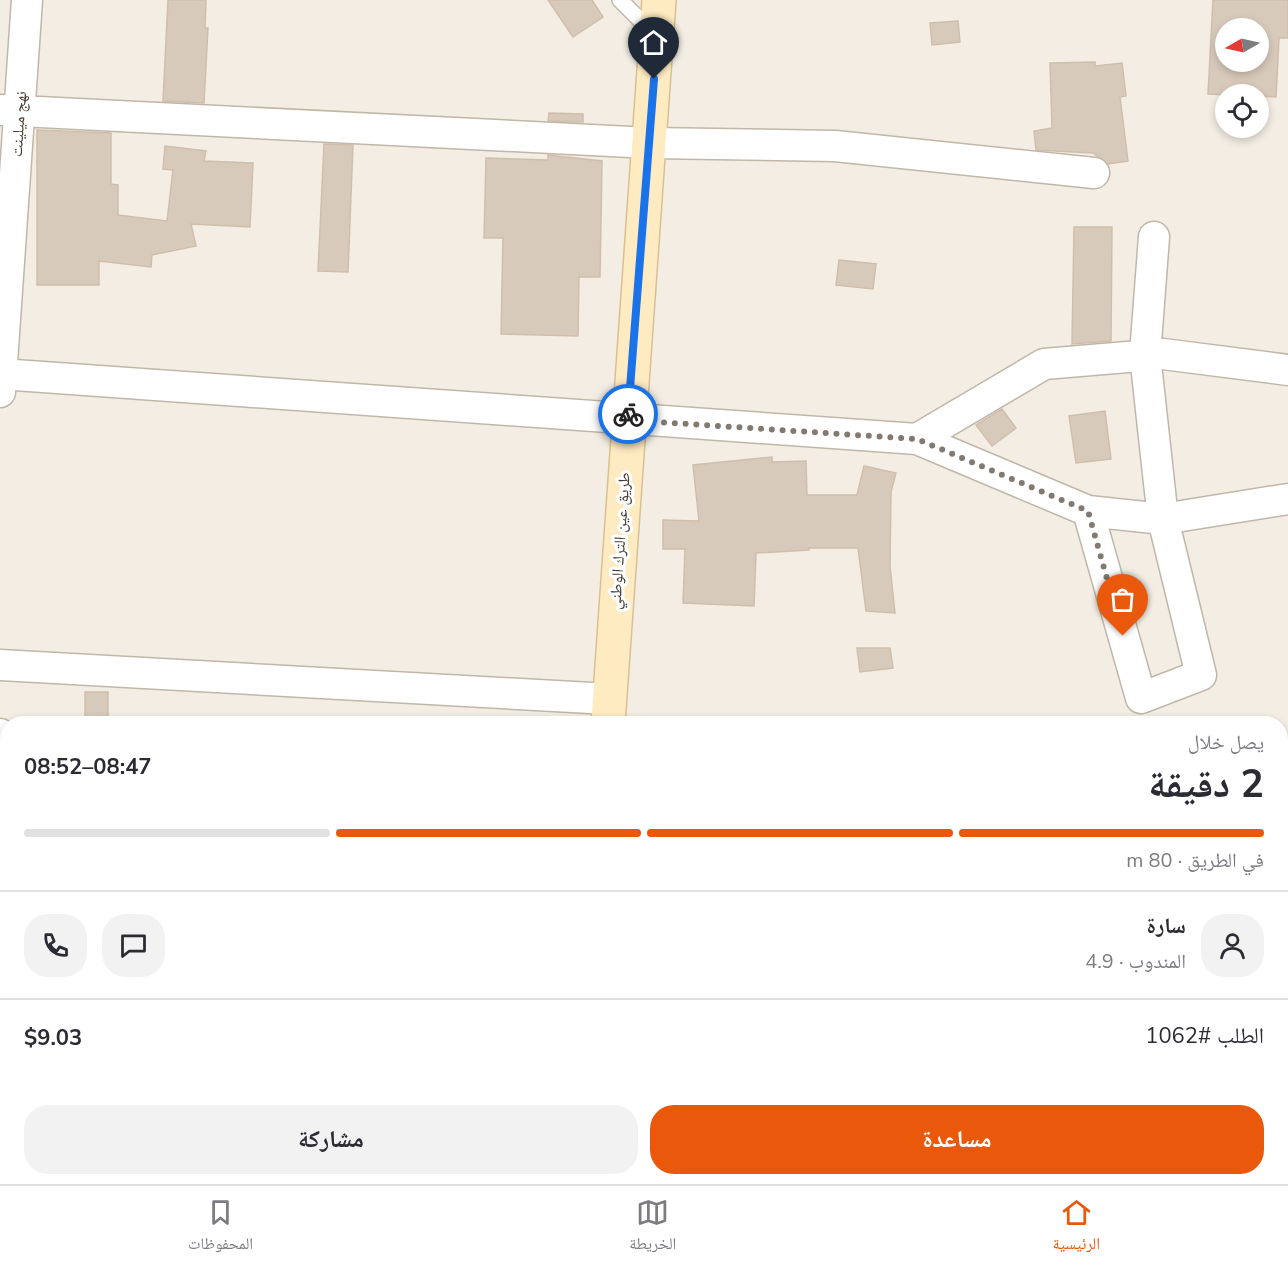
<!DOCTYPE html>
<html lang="ar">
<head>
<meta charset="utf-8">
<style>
	body { margin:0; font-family:"Nunito Sans","Noto Naskh Arabic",sans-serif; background:#f2f2f3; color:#2b2b33; direction:rtl; height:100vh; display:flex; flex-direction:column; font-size:22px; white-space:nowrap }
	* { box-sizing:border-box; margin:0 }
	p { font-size:20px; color:#7c7c81 }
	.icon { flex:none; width:33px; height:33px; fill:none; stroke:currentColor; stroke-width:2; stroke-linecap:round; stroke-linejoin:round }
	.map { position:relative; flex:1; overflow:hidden; direction:ltr }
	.sheet { position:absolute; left:0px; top:716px; width:1288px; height:470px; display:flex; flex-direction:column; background:#fff; border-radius:24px 24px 0 0; box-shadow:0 3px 9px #0003; direction:rtl }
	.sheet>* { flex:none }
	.needle { width:39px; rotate:261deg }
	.buttons { position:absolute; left:1215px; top:18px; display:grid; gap:12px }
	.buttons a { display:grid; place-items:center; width:54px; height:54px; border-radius:50%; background:#fff; box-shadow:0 3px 9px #0003; font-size:30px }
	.pin { position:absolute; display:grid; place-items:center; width:51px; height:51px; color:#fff; margin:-62px -26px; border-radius:50% 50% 50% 0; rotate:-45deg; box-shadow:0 0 6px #0007 }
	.pin .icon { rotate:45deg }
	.courier { position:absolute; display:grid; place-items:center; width:60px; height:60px; margin:-30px; border:4px solid #1a73e8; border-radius:50%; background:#fff; color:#222; box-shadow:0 2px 8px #0007 }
	.overview em { font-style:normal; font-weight:700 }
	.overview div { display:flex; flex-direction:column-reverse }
	.overview { display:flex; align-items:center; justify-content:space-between; height:102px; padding:0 24px }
	h1 { font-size:39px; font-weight:700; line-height:45px }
	.bar { display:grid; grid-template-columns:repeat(4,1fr); gap:9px 6px; align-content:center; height:72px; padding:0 24px }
	.bar i { height:8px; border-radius:4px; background:#e1e1e2 }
	.bar .active { background:#ea580c }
	.bar p { grid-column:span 4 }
	.line { display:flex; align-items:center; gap:15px; padding:0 24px; border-top:2px solid #e1e1e2 }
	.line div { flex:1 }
	.round { display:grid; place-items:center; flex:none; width:63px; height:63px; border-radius:24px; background:#f2f2f3 }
	.action { display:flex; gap:12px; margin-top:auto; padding:12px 24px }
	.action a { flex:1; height:69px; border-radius:24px; background:#ea580c; color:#fff; font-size:24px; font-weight:700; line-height:69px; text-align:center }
	.action a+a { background:#f2f2f3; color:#2b2b33 }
	.tabs { display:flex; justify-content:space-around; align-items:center; height:84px; border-top:2px solid #e1e1e2; background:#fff; font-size:16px; color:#7c7c81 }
	.tabs a { display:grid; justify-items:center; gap:3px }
	.tabs .active { color:#ea580c }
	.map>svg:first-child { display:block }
</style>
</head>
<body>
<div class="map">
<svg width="1288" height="1184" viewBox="0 0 1288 1184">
	<rect width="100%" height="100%" fill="#f3ede3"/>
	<path fill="#d8cabb" stroke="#d0beab" stroke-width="1.5" fill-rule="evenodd" d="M168,0H206L205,28H208L204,103L163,101Z
		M548,0H592L603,17L573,37Z
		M1213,0H1288V38H1279L1276,97L1208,94ZM1226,28H1258V62H1226Z
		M958,21L960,42L932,45L930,23Z
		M1095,62V66L1122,63L1126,96L1120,97L1128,161L1108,164L1093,153L1036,150L1034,131L1052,128L1050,63Z
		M549,113L583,114V122L548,121Z
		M37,130L111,133V184L118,185V215L167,221L173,170L163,169L165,146L206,151L204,161L253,163L250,227L191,224L196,246L152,255L151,267L99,261V285H37Z
		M324,144L353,145L348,272L318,271Z
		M548,155L602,161L600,277H579L578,336L501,334L503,238H484L486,158L548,160Z
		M1074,227H1112L1111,341L1072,344Z
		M839,260L876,264L873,289L836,285Z
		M1002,409L1016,428L992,446L976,425Z
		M1105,411L1111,459L1076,463L1069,416Z
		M772,457V462L806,461L807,495H857L864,466L896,473L891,492L890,566L895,613L866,611L858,548H809V550L756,553L754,606L683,603L685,549H663V520L699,521L693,465Z
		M857,648H890L893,668L860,672Z
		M85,692H108V723H85Z"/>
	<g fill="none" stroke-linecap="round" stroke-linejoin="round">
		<g stroke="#c1b7a9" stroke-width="18">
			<path id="service" d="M620,0L654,34"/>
		</g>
		<g stroke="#c1b7a9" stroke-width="33">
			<path id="minor" d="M0,110L650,143L835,146L1094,173
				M0,374L917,439L1088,511L1163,519L1288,499
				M0,392L27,0
				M917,439L1044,364L1163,354L1288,370
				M1088,511L1141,698L1201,675L1163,519L1145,355L1154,237
				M0,665L609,699
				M0,734L8,739
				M0,959H8
				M743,1178L753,1184
				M238,1184V1178"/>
		</g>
		<g stroke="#d8c093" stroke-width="36">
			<path id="secondary" d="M608,723L659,0
				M578,1184V1178"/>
		</g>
		<use href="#service" stroke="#fff" stroke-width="15"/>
		<use href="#minor" stroke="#fff" stroke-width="30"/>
		<use href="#secondary" stroke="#ffebc1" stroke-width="33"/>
	</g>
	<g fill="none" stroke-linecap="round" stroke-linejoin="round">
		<path stroke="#827a71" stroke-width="6" stroke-dasharray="0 10.8" d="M628,414L627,420L917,439L1088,511L1123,636"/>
		<path stroke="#1a73e8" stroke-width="8" d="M628,414L654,79"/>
	</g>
	<g text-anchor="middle" stroke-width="6" stroke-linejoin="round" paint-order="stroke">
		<g font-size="16" fill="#453c33" stroke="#fff">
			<text transform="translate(18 124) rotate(-86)" y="6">نهج ميلينت</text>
			<text transform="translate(619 541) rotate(-86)" y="6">طريق عين الترك الوطني</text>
		</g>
	</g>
</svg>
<div class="buttons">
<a><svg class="needle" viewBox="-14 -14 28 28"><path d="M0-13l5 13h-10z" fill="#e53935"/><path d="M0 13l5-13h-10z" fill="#7c7c81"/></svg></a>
<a><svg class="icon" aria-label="locate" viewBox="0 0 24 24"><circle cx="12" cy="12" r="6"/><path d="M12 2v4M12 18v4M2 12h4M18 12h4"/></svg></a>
</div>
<div class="pin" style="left:1123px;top:636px;background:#ea580c"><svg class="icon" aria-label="bag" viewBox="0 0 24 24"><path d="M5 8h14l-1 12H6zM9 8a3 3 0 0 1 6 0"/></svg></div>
<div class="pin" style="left:654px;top:79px;background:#1f2937"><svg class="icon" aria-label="home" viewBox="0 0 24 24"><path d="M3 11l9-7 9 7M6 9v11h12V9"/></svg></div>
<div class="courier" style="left:628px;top:414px"><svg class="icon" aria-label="bike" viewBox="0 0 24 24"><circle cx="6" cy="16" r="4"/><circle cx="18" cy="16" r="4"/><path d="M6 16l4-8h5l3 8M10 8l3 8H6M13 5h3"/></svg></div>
<section class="sheet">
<div class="overview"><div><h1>2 دقيقة</h1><p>يصل خلال</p></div><em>08:47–08:52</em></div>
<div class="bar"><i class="active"></i><i class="active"></i><i class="active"></i><i></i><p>في الطريق · 80 m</p></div>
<div class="line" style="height:108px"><a class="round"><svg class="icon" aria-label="person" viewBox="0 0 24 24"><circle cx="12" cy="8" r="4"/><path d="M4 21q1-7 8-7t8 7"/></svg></a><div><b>سارة</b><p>المندوب · 4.9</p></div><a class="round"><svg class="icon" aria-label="chat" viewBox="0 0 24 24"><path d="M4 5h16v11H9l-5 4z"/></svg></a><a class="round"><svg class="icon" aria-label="phone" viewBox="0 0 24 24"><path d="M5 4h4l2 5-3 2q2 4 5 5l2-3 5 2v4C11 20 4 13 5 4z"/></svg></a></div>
<div class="line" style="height:78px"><div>الطلب #1062</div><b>$9.03</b></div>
<div class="action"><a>مساعدة</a><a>مشاركة</a></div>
</section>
</div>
<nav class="tabs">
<a class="active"><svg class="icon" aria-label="home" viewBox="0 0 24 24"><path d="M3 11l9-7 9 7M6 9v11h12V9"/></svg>الرئيسية</a>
<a><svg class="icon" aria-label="map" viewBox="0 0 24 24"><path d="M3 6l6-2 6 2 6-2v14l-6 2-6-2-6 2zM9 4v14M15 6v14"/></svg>الخريطة</a>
<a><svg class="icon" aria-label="saved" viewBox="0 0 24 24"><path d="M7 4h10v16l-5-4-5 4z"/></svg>المحفوظات</a>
</nav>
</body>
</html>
